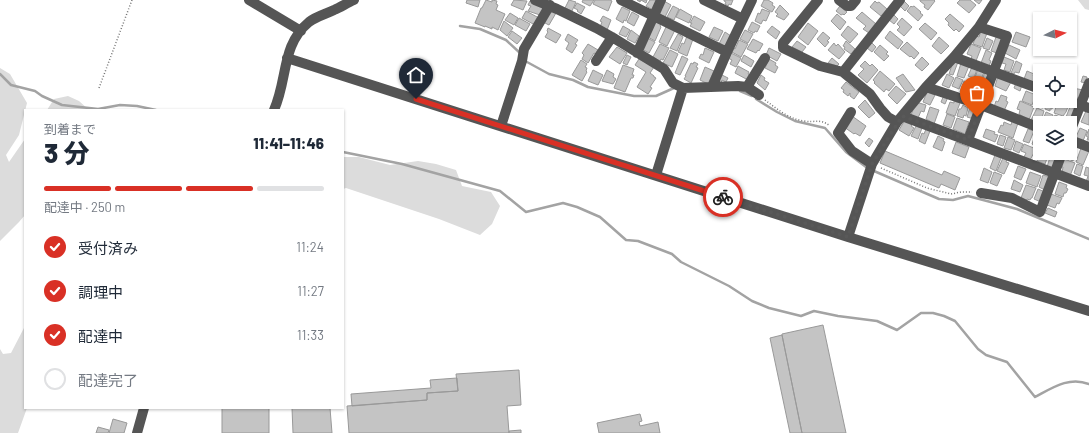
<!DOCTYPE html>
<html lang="ja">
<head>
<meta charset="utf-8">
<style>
	body { margin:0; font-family:Barlow,"Noto Sans JP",sans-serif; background:#f2f2f3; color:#1f2937; height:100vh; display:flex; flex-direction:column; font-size:15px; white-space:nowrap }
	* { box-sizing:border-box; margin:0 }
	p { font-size:13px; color:#747a83 }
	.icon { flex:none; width:22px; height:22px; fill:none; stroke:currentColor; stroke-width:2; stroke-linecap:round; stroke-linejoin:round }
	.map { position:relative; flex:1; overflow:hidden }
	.details { position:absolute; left:24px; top:109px; width:320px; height:300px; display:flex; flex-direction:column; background:#fff; border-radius:0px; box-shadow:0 1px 3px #0004 }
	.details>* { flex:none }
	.needle { width:26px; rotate:84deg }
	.tools { position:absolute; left:1033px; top:12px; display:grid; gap:8px }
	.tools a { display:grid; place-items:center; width:44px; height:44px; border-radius:0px; background:#fff; box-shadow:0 1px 3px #0004; font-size:20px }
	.pin { position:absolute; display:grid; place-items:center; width:34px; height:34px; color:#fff; margin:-41px -17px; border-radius:50% 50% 50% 0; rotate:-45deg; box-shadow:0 0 4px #0007 }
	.pin .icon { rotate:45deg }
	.courier { position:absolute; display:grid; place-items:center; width:40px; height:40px; margin:-20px; border:3px solid #d93025; border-radius:50%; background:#fff; color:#222; box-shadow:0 1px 5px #0007 }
	.head em { font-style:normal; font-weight:800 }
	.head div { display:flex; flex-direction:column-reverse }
	.head { display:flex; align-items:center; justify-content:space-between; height:68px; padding:0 20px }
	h1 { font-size:26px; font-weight:800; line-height:30px }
	.bar { display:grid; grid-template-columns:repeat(4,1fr); gap:6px 4px; align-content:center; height:48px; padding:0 20px }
	.bar i { height:5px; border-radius:3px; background:#e0e1e3 }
	.bar .selected { background:#d93025 }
	.bar p { grid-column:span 4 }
	ol { padding:0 20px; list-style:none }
	li { display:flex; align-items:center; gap:12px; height:44px }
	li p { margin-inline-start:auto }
	li .icon { padding:4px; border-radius:50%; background:#d93025; color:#fff; stroke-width:4 }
	li:last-child { color:#747a83 }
	li i { width:22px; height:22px; border:2px solid #e0e1e3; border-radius:50% }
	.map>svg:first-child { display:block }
</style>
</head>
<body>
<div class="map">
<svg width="1089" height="433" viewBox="0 0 1089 433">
	<rect width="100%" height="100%" fill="#fff"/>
	<path fill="#dcdcdc" d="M1078,0H1089V10L1085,9Z
		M0,68L10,74L27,103L19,135L6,155L9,162L25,139V215L19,222L0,241Z
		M68,96L79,101L89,110H47L54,99Z
		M343,157H359L390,165L418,161L436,164L456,170L462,186L491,192L500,206L492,224L480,235L439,219L346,188L343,189Z
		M25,326V408H27L18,433H0V349L3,354L11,353Z"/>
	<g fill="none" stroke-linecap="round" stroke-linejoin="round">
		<path stroke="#a3a3a3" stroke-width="2.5" d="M460,26L480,29L506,40L520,53
			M527,62L549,74L573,80L588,87L634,96H656L674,88
			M0,74L11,85L35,91L42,96L62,105L98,109L120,105L137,106L156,110
			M740,91L752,96
			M756,99L777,112L795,121L825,128L846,152L866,167
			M343,152L402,164L500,191L526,212L563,203L577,207L600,217L626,240L638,241L672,254L681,262L729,286L752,301L769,308L801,316L814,311L838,316L877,321L897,330L921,313H933L944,316L955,321L978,349L986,355L1007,362L1035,397C1052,388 1069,376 1089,384
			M874,171L939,199L953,200L968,196L1017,209L1089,239"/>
	</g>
	<path fill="#c4c4c4" stroke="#999" d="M467,0H480L478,7L466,3Z
		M486,0L492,2V0L497,1L496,4L498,5L496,10L505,14L498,30L492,27V29L485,26V27L475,23L481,8H482Z
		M514,0L527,1L523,10L511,5Z
		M569,0L576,2L572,11L565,8Z
		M583,0H594L590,6L582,2Z
		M595,0H610L612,1L608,11L593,4Z
		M637,0H647L646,3L641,0L640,2Z
		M650,0H658L653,10L646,6Z
		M724,0H733L731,5L729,4L728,6L725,4L726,2L724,1Z
		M764,0H768L773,3L772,5L775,7L772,12L761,6Z
		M920,0H934L935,1L928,10L924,7L925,5L920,1Z
		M960,0H970L976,5L969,13L957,3Z
		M974,0H982L979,4Z
		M530,1L544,7L540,15L528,11L531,6L528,5Z
		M664,1L671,5L665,17L658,13Z
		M875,1L877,3L879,2L887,9L881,16L870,7Z
		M904,1L909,6L905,11L900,6Z
		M577,3L585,7L581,14L577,11L578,10L574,8Z
		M780,5L789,14L784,20L776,16L778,14L775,12Z
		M673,6L679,9L674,20L667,17Z
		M840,6L847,12L844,15L843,14L841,15L836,11Z
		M911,6L912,7L914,6L921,12L920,13L923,15L918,21L907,11Z
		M622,7L630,11L626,21L624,20L623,23L616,19Z
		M680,9L692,16L689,23L676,17Z
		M762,9L770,12L766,21L763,20L761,24L755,21L758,13L760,14Z
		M550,10L556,13L549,25L543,22Z
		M526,11L539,18L535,25L522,18Z
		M632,12L639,16L634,26L627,22Z
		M862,12L876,24L869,33L863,29L866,26L856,18Z
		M510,13L518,18L514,25L505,20Z
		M837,14L846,22L840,30L831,21Z
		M950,14L964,26L959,32L956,29L954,31L948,25L949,23L945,19Z
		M894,15L898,19L894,24L889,20Z
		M603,16L611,20L607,30L600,27L602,22L600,21Z
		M694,16L705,22L700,31L690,26L692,23H690Z
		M519,18L530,24L526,31L515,25Z
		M902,18L912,27L904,36L897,30L900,27L897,24Z
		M504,21L513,28L507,36L500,30Z
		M656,22L661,24L660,26L661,27L655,41L646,36Z
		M752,22L760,26L757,32L755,31L754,33L748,30Z
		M808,23L818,31L808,45L798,37Z
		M925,23L937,33L931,40L919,29Z
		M623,26L630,30L626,37L619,34Z
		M772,26L780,32L776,39L767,32Z
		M848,26L858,34L850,43L841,35Z
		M666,27L675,30L667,46L659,42Z
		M714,27L723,31L718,41L709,37Z
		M548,28L561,35L556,43L545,37L548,32L547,31Z
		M631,30L639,36L635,43L627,39Z
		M745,30L753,34L748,43L740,39Z
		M512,31L522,38L517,44L508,37Z
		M890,31L903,42L898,49L885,38Z
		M981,31L987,33L982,47L973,44L976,36L979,37Z
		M725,32L731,36L725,47L719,44Z
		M823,32L830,38L827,41L829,42L825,47L817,39Z
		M1016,32L1030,37L1026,47L1012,42Z
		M568,34L578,40L575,44L577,45L572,53L566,49L569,43L565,40Z
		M678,34L683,37L677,51L670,48Z
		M687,36L693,39L687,56L678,52L682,43L684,44Z
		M939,37L949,46L941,54L932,46Z
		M996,37L1003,39L997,53L991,51Z
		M647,38L655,42L649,53L642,49Z
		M987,38L993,41L989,50L983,48Z
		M753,39L763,44L759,51L758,50L756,53L747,49Z
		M739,40L748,44L741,57L730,51L732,47L735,49Z
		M797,41L806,47L802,52L792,47Z
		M846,41L855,49L851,54L844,49L845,47L843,46Z
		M907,42L919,53L914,59L911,56L910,57L900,49Z
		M834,43L836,46L838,44L845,52L839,59L828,50Z
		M872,43L876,47L872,52L867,48Z
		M588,44L598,50L596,54L594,53L588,63L582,59L584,55L582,53Z
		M660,44L669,48L663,60L661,59L660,61L653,57Z
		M971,44L981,48L976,61L971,59L972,56L967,54Z
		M880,45L888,52L886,54L889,56L884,61L874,52Z
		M1009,45L1020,50L1016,59L1005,53Z
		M617,47L627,53L620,64L609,57Z
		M705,48L714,52L709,63L699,58L701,54L703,55Z
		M769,48L781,54L777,61L766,55Z
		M670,50L678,54L672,67L663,63Z
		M986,50L992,53L989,60L991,61L989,66L981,63Z
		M731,53L741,58L736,67L730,64L732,60L728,58Z
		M627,55L631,57L627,65L623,63Z
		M744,55L754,61L751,67L741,61Z
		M682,56L688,59L680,75L675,73Z
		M922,57L929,64L922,71L915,65Z
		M1004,57L1014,61L1010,72L1004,70L1006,64L1002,63Z
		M832,58L839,64L837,66L828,63Z
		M639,59L654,67L650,73L654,76V77L656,78L650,87L652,88L648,94L637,87L646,72L635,65Z
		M769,59L776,63L775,65L778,67L775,73L765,68Z
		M581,60L587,64L585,67L587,68L586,71L587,72L582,81L572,75Z
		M865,61L870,66L872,64L878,70L867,83L858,75L864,69L860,66Z
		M956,61L958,62L953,75L949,74L952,65Z
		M1016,61L1022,64L1019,73L1015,72L1014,74L1011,73Z
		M694,62L698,64L696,67L698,68L691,83L684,79L686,76H685L691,63L693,64Z
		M961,63L969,66L964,78L957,76Z
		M623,65L634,69L632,75H634L633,78H631L625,92L614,88Z
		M738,66L749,72L748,74L750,75L748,80L735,73Z
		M705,67L714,71L708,84L700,80Z
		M972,67L977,69L974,78L968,76Z
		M978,69L984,72L979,85L973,83Z
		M593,70L603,75L598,85L588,81Z
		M607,70L614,74L613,77L616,79L613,84L602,81Z
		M880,71L895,84L889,91L886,89L884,92L874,83L875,82L873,80Z
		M1027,71L1034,74L1033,76L1037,77L1034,82L1024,79Z
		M985,72L990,74L984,87L980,86Z
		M720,74L728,78L726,82L722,80L721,83L717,81Z
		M903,74L915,90L906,92L896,78Z
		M947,74L954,78L949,88L942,85Z
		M761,75L765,78L764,80L769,83L765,90L757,83Z
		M998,76L1011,82L1006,91L995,86Z
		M1083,76L1087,77L1086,83L1081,82Z
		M956,77L963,80L959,89L952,86Z
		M964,81L972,84L967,95L960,92Z
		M846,82L859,92L854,99L850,96V93L848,96L843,92L844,90L841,88Z
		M1016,83L1022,85L1020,91L1014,88Z
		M973,85L983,88L981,96L970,92Z
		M896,86L906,94L897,104L888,95Z
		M1073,88L1083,90L1081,99L1072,96Z
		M1026,91L1036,95L1032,105L1022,101Z
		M927,92L935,95L930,105L923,102Z
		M944,95L948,97L945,104L941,102Z
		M1001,95L1007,97L1006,101L1008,102L1004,111L994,107L996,101L998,102Z
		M1040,95V101H1045L1043,108L1035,106L1037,97L1039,98Z
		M865,100L875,113L869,118L858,107Z
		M954,101L960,103L955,116L946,113L950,102L954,103Z
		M1020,101L1034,107L1029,120L1019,114L1020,110L1017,109Z
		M1047,101H1055L1052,109H1050V111L1045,109Z
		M1058,101L1069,104L1066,112L1063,116L1054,113Z
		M916,102L926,105L924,112L921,111L918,118L911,115Z
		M963,105L968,108L966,116L964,115L963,118L957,116L959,109H961Z
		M930,107L939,110L934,124L930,123V121L926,119Z
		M970,107L975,108L974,119L967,117Z
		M1070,107L1076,109L1072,120L1066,117Z
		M1037,108L1044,111L1040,124L1031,120Z
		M1086,111L1089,112V125L1081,122Z
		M1046,112L1053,115L1051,120L1044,117Z
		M947,114L955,117L951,128L943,125Z
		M1055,115L1063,118L1061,123H1051Z
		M852,116L866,126L860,136L855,133L854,134L844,127Z
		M957,118L969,122L965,134L953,129Z
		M905,120L912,125L911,126L914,128L909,136L899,130Z
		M1012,121L1018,123L1013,138L998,132L1001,125L1003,126L1004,122L1011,125Z
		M916,126L922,128L918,139L911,136Z
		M1080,128L1087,131L1083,141L1075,139Z
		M926,129L930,131L925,144L919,141L922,133L924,134Z
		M986,129L995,132L994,134L998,135L995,142L983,137Z
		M1028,129L1034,131L1029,143L1023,141Z
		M1089,129V140H1087L1088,137L1086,136Z
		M1036,132L1040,133V140L1037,147L1032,144Z
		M1000,135L1006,137L1003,146L997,144Z
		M938,136L944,139L943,141L945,142L942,151L933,147Z
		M1008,137L1015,140L1011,150L1004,148Z
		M869,138L873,141L869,147L865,143Z
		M1016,141L1023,144L1019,153L1013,150Z
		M956,142L969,147L965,158L952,153Z
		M1024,144L1036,149L1030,160L1024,157L1026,153L1021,151Z
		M1070,148L1076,150L1073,161L1066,158L1068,153H1070Z
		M1081,148L1089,151L1083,165L1076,162Z
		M885,151L942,175L944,171L960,178L955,190L941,184L939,188L880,163Z
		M1040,152L1049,153L1045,164L1037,161Z
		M1051,154L1057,156L1053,169L1047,167Z
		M995,155L1001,158L996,171L990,168Z
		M1003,158L1007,159L1006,162L1009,163L1004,174L997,171Z
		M1064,159L1075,163L1070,176L1062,173L1063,167H1061Z
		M1077,164L1083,166L1080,176L1074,173Z
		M1018,166L1026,169L1021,180L1014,177Z
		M1086,167L1089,168V183L1086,182L1088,176L1084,175Z
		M984,168L992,172L988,183L980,180Z
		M994,172L1002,175L997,186L990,183Z
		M1030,172L1041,176L1037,187L1026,183Z
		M1043,175L1050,177L1045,190L1039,187Z
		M1014,180L1023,185L1020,192L1011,189Z
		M1059,182L1067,185L1066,188L1068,189L1066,193H1064L1063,197L1055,194Z
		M1026,185L1036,188L1032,198H1031L1030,200L1027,199L1026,201L1021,198Z
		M1038,189L1045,192L1041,202L1034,199Z
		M1051,194L1062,198L1059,204L1057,203L1055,208L1047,205Z
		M1048,208L1057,212L1055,217L1045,213Z
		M823,325L846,433H802L782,335V334Z
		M782,335L802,433H790L770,338Z
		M519,370L521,405L507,406L509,433H349L347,406L427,400V393L458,391L456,374Z
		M457,378L458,391L427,393V400L352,406L351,394L431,388L430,380Z
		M222,408H269V433H222Z
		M292,408H330L332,433H293Z
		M640,414L642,421L639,422L640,426L658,422L660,433H599L597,423Z
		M113,419L127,423L124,433H109Z
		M98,427L109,430L108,433H96Z
		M521,430V433H509V431Z"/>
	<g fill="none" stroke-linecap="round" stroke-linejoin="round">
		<path stroke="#777" stroke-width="1.5" stroke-dasharray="1 2" stroke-linecap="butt" d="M99,88L132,0
			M765,100C777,109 789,119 804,121C815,123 820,118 830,126
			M881,168L927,188L951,194L961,192H972"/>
		<path stroke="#555" stroke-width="10" d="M249,0L301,31
			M535,0L557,9L596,28L612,37L664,69L673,83L683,88L738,86L747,87L759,95
			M621,0L727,52
			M704,0L743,19
			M818,0L783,43V48L820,66L843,72L870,94L880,108L888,117L897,122
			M839,0L847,6H851L856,0
			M637,53L661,0
			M954,57L1040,89
			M287,58L848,237L1089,311
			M596,61L612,37
			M843,72L900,0
			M712,87L727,52L752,0
			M747,87L765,58
			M926,87L981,105L1040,128
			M1070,101L1089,108
			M274,110C288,79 281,45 309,22C317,16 326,14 334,10C341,7 347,3 354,0
			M851,112L838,133L852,151L872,164
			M902,116L1089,186
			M501,126L522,61L524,49L550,5
			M1070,132L1089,83
			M968,140L1007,36L979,27
			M1070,140L1089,147
			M656,175L683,88
			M981,193L1012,198L1040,212L1062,153
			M848,237L872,164L897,122L926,87L954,57L979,27L996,0
			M137,433L144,408"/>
	</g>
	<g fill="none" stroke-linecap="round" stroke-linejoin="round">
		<path stroke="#595959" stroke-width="4" stroke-dasharray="0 7.2" d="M723,197L848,237L872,164L902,116L968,140L977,117"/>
		<path stroke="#d93025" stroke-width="5" d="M416,99L723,197"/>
	</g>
</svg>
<div class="tools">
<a><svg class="needle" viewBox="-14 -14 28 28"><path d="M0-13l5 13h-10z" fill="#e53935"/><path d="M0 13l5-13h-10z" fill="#747a83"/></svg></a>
<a><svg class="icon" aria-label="locate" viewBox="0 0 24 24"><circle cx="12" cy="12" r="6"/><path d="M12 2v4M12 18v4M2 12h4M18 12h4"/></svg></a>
<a><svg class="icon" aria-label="layers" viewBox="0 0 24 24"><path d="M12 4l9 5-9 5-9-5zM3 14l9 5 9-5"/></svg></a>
</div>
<div class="pin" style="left:977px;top:117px;background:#ea580c"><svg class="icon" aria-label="bag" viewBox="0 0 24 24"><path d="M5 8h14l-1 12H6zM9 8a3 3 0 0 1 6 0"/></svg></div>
<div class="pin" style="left:416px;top:99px;background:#1f2937"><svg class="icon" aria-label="home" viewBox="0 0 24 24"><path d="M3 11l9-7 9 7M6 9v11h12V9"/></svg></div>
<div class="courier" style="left:723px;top:197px"><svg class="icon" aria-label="bike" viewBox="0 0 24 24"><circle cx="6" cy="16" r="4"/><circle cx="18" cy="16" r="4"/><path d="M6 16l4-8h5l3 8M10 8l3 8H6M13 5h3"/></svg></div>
<section class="details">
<div class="head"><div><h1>3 分</h1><p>到着まで</p></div><em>11:41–11:46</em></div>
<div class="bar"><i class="selected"></i><i class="selected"></i><i class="selected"></i><i></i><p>配達中 · 250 m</p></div>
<ol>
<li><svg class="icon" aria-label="check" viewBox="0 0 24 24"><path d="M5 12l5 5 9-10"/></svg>受付済み<p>11:24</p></li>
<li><svg class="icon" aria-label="check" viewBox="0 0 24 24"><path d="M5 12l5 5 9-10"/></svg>調理中<p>11:27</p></li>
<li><svg class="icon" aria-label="check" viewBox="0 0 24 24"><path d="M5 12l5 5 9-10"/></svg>配達中<p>11:33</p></li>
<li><i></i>配達完了</li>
</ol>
</section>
</div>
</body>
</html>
